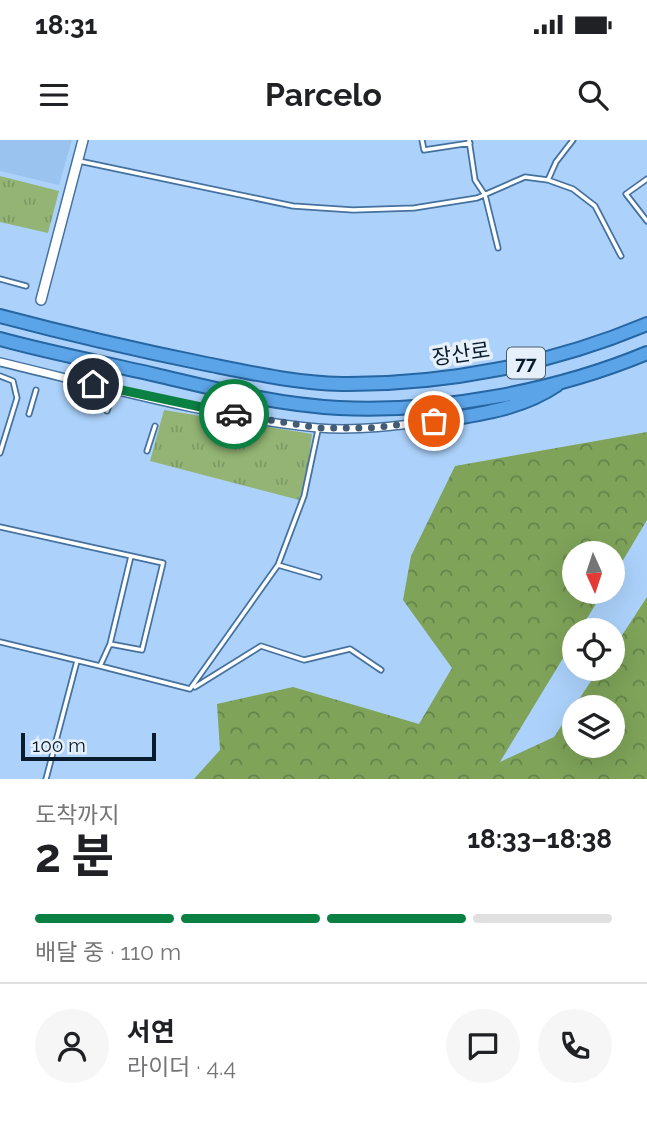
<!DOCTYPE html>
<html lang="ko">
<head>
<meta charset="utf-8">
<style>
	body { margin:0; font-family:Raleway,"Noto Sans KR",sans-serif; background:#f6f6f6; color:#202124; height:100vh; display:flex; flex-direction:column; font-size:26px; white-space:nowrap }
	* { box-sizing:border-box; margin:0 }
	p { font-size:23px; color:#757577 }
	.icon { flex:none; width:38px; height:38px; fill:none; stroke:currentColor; stroke-width:2; stroke-linecap:round; stroke-linejoin:round }
	.map { position:relative; height:639px; overflow:hidden }
	.details { display:flex; flex-direction:column; background:#fff; flex:1 }
	.details>* { flex:none }
	.needle { width:46px; rotate:177deg }
	.tools { position:absolute; left:562px; top:401px; display:grid; gap:14px }
	.tools a { display:grid; place-items:center; width:63px; height:63px; border-radius:50%; background:#fff; box-shadow:0 7px 28px #0002; font-size:35px }
	.scale { position:absolute; left:21px; bottom:18px; width:135px; box-sizing:border-box; padding-left:7px; border:4px solid #091c2e; border-top:0; font-size:19px; line-height:24px; white-space:nowrap; color:#091c2e; -webkit-text-stroke:5px #e6f0fb; paint-order:stroke }
	.pin { position:absolute; display:grid; place-items:center; width:60px; height:60px; color:#fff; margin:-30px; border:4px solid #fff; border-radius:50%; box-shadow:0 2px 7px #0007 }
	.courier { position:absolute; display:grid; place-items:center; width:70px; height:70px; margin:-35px; border:5px solid #0b8043; border-radius:50%; background:#fff; color:#222; box-shadow:0 2px 9px #0007 }
	.headline em { font-style:normal; font-weight:700 }
	.headline div { display:flex; flex-direction:column-reverse }
	.headline { display:flex; align-items:center; justify-content:space-between; height:119px; padding:0 35px }
	h1 { font-size:46px; font-weight:700; line-height:52px }
	.bar { display:grid; grid-template-columns:repeat(4,1fr); gap:10px 7px; align-content:center; height:84px; padding:0 35px }
	.bar i { height:9px; border-radius:5px; background:#e0e0e0 }
	.bar .selected { background:#0b8043 }
	.bar p { grid-column:span 4 }
	.line { display:flex; align-items:center; gap:18px; padding:0 35px; border-top:2px solid #e0e0e0 }
	.line div { flex:1 }
	.round { display:grid; place-items:center; flex:none; width:74px; height:74px; border-radius:37px; background:#f6f6f6 }
	.status { display:flex; justify-content:space-between; align-items:center; height:49px; padding:0 35px; background:#fff; direction:ltr }
	.status svg { height:19px; fill:currentColor }
	header { display:flex; justify-content:space-between; align-items:center; height:91px; padding:0 35px; background:#fff; font-size:32px; font-weight:700 }
	.map>svg:first-child { display:block }
</style>
</head>
<body>
<div class="status"><b>18:31</b><svg viewBox="0 0 49 12"><path d="M0 12V9h3v3zM5 12V6h3v6zM10 12V3h3v9zM15 12V0h3v12zM26 1h20v11H26zM47 4h2v5h-2z"/></svg></div>
<header><svg class="icon" aria-label="menu" viewBox="0 0 24 24"><path d="M4 6h16M4 12h16M4 18h16"/></svg>Parcelo<svg class="icon" aria-label="search" viewBox="0 0 24 24"><circle cx="10" cy="10" r="6"/><path d="M15 15l6 6"/></svg></header>
<div class="map">
<svg width="647" height="639" viewBox="0 0 647 639">
	<defs>
		<pattern id="grass-tufts" width="24" height="20" patternUnits="userSpaceOnUse" patternTransform="scale(1.75)"><rect width="24" height="20" fill="#93b474"/><path d="M3 7l-1-3M5 7V3M7 7l1-3M15 17l-1-3M17 17v-4M19 17l1-3" fill="none" stroke="#7d9a65"/></pattern>
		<pattern id="forest-crowns" width="20" height="18" patternUnits="userSpaceOnUse" patternTransform="scale(1.75)"><rect width="20" height="18" fill="#7ea359"/><path d="M2 6a3 3 0 1 1 6 0M12 15a3 3 0 1 1 6 0" fill="none" stroke="#65844a"/></pattern>
	</defs>
	<rect width="100%" height="100%" fill="#acd2fb"/>
	<path fill="#9ac3ef" d="M0,0H72L59,45L0,31Z"/>
	<path fill="url(#grass-tufts)" d="M0,36L59,51L48,93L0,82Z
		M164,270L312,294L308,327L299,360L150,321Z"/>
	<path fill="url(#forest-crowns)" fill-rule="evenodd" d="M647,292V380L613,437L612,413H574V452H603L580,490H574V500L500,622L554,597L599,529L612,528L613,509L647,457V639H194L220,610L217,564L293,547L419,584L452,528L403,460L411,416L455,326ZM574,567H612V606H574Z"/>
	<g fill="none" stroke-linecap="round" stroke-linejoin="round">
		<g stroke="#45719f" stroke-width="7">
			<path id="service" d="M422,0L424,10L470,3
				M469,0L475,40L485,55L498,108
				M79,21L293,66L353,70L414,68L477,58L525,37L548,40L573,49L595,66L621,116
				M647,39L626,54L647,81
				M548,40L556,22L573,0
				M0,139L26,146
				M0,236L13,241L17,258L0,313
				M107,271L114,251
				M29,274L36,250
				M147,311L155,286
				M0,387L163,423L142,510L110,504L100,526L190,549L278,425L319,437
				M278,425L304,356L318,290
				M0,502L100,526
				M110,504L131,416
				M195,547L261,506L304,520L350,509L381,530
				M46,639L77,521"/>
		</g>
		<g stroke="#45719f" stroke-width="10">
			<path id="minor" d="M0,222C101,246 214,278 318,288C363,292 410,284 456,278"/>
		</g>
		<g stroke="#45719f" stroke-width="12">
			<path id="tertiary" d="M41,160L83,0"/>
		</g>
		<g stroke="#2566a3" stroke-width="16">
			<path id="trunk" d="M0,176C68,194 137,210 206,224C251,233 296,243 342,244C445,245 552,224 647,184
				M0,199C51,213 104,223 156,235C216,249 277,265 339,268C439,273 556,251 647,213
				M456,278C492,272 526,266 557,245"/>
		</g>
		<use href="#service" stroke="#fff" stroke-width="3.5"/>
		<use href="#minor" stroke="#fff" stroke-width="7"/>
		<use href="#tertiary" stroke="#fff" stroke-width="9"/>
		<use href="#trunk" stroke="#5ca4e8" stroke-width="12"/>
	</g>
	<g fill="none" stroke-linecap="round" stroke-linejoin="round">
		<path stroke="#425c76" stroke-width="7" stroke-dasharray="0 12.6" d="M234,274L319,288H369L434,281"/>
		<path stroke="#0b8043" stroke-width="9" d="M93,244L234,274"/>
	</g>
	<g text-anchor="middle" stroke-width="7" stroke-linejoin="round" paint-order="stroke">
		<rect fill="#e6f0fb" stroke="#4b5c6c" stroke-width="2" x="507" y="207.5" width="38" height="31" rx="5"/>
		<g font-size="19" font-weight="bold" fill="#091c2e">
			<text x="526" y="230">77</text>
		</g>
		<g font-size="21" fill="#091c2e" stroke="#e6f0fb">
			<text transform="translate(461 214) rotate(-8)" y="7">장산로</text>
		</g>
	</g>
</svg>
<div class="tools">
<a><svg class="needle" viewBox="-14 -14 28 28"><path d="M0-13l5 13h-10z" fill="#e53935"/><path d="M0 13l5-13h-10z" fill="#757577"/></svg></a>
<a><svg class="icon" aria-label="locate" viewBox="0 0 24 24"><circle cx="12" cy="12" r="6"/><path d="M12 2v4M12 18v4M2 12h4M18 12h4"/></svg></a>
<a><svg class="icon" aria-label="layers" viewBox="0 0 24 24"><path d="M12 4l9 5-9 5-9-5zM3 14l9 5 9-5"/></svg></a>
</div>
<div class="scale">100 m</div>
<div class="pin" style="left:434px;top:281px;background:#ea580c"><svg class="icon" aria-label="bag" viewBox="0 0 24 24"><path d="M5 8h14l-1 12H6zM9 8a3 3 0 0 1 6 0"/></svg></div>
<div class="pin" style="left:93px;top:244px;background:#1f2937"><svg class="icon" aria-label="home" viewBox="0 0 24 24"><path d="M3 11l9-7 9 7M6 9v11h12V9"/></svg></div>
<div class="courier" style="left:234px;top:274px"><svg class="icon" aria-label="car" viewBox="0 0 24 24"><path d="M5 17H2v-5l4-1 3-4h7l3 4 3 1v5h-3M9 17h6M6 11h13"/><circle cx="7" cy="17" r="2"/><circle cx="17" cy="17" r="2"/></svg></div>
</div>
<section class="details">
<div class="headline"><div><h1>2 분</h1><p>도착까지</p></div><em>18:33–18:38</em></div>
<div class="bar"><i class="selected"></i><i class="selected"></i><i class="selected"></i><i></i><p>배달 중 · 110 m</p></div>
<div class="line" style="height:126px"><a class="round"><svg class="icon" aria-label="person" viewBox="0 0 24 24"><circle cx="12" cy="8" r="4"/><path d="M4 21q1-7 8-7t8 7"/></svg></a><div><b>서연</b><p>라이더 · 4.4</p></div><a class="round"><svg class="icon" aria-label="chat" viewBox="0 0 24 24"><path d="M4 5h16v11H9l-5 4z"/></svg></a><a class="round"><svg class="icon" aria-label="phone" viewBox="0 0 24 24"><path d="M5 4h4l2 5-3 2q2 4 5 5l2-3 5 2v4C11 20 4 13 5 4z"/></svg></a></div>
</section>
</body>
</html>
